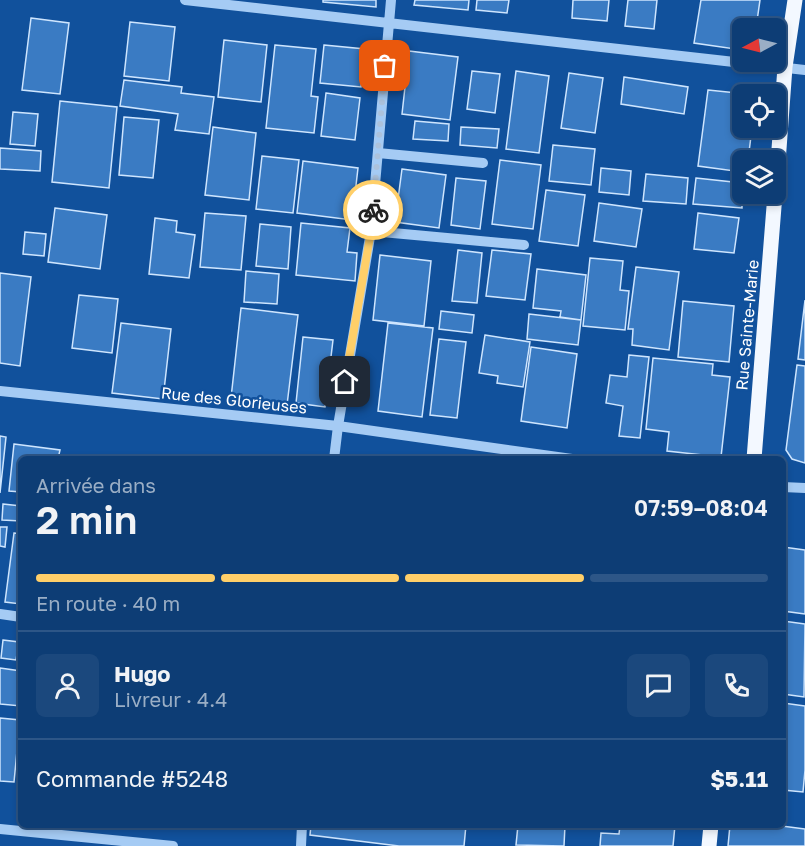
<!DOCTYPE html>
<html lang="fr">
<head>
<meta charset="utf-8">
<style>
	body { margin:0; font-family:"Golos Text",sans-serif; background:#1b487d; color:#f1f3f6; height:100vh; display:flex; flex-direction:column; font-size:22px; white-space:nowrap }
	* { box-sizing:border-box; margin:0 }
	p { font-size:20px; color:#9aaec5 }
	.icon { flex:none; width:33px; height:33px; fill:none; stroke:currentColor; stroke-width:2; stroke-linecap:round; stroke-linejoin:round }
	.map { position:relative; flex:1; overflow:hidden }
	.details { position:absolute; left:18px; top:456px; width:768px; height:372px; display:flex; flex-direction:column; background:#0d3d75; border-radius:9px; box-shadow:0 3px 9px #0003,0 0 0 2px #2d5687 }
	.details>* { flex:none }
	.needle { width:39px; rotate:263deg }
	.tools { position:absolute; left:732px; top:18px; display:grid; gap:12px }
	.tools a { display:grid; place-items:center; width:54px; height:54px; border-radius:9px; background:#0d3d75; box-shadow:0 3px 9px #0003,0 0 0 2px #2d5687; font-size:30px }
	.pin { position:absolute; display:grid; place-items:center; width:51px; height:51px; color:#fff; margin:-26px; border-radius:12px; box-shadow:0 3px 9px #0006 }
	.courier { position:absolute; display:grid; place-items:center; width:60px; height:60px; margin:-30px; border:4px solid #ffcf69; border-radius:50%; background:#fff; color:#222; box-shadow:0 2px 8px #0007 }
	.headline em { font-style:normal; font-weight:600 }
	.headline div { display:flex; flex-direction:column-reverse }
	.headline { display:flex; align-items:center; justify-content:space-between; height:102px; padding:0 18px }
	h1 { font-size:39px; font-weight:600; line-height:45px }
	.bar { display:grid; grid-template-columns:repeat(4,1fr); gap:9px 6px; align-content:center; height:72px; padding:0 18px }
	.bar i { height:8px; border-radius:4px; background:#2d5687 }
	.bar .on { background:#ffcf69 }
	.bar p { grid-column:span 4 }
	.line { display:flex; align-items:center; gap:15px; padding:0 18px; border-top:2px solid #2d5687 }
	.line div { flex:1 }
	.round { display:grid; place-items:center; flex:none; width:63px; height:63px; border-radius:9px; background:#1b487d }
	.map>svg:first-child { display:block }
</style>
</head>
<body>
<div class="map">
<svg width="805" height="846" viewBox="0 0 805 846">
	<rect width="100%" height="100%" fill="#11519c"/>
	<path fill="#3a7bc3" stroke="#cee5fe" stroke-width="1.5" d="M323,0H376V7L323,2Z
		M415,0H469L468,10L414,5Z
		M477,0H509L507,13L476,10Z
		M573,0H609L607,21L572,18Z
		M628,0H657L654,29L625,26Z
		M701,0H760L756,28H742V50L694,43Z
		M31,18L69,23L60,94L22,90Z
		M130,22L175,27L169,81L124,76Z
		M224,40L267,45L261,102L218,97Z
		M275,45L316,49L311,96L318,97L314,133L266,128Z
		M324,45L365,49L361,87L320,83Z
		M409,51L458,57L450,120L402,114Z
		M472,71L500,74L495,113L467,109Z
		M516,71L549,76L539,153L506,149Z
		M569,73L603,78L595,133L561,128Z
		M624,77L688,87L684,114L621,104Z
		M124,80L182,87L181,93L214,97L209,134L175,130L178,114L120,106Z
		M708,90L747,94H742V128H752L748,160H742V172L698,166Z
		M326,93L360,98L355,140L321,136Z
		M60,101L117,107L109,188L52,182Z
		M13,112L38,114L35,146L10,144Z
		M124,117L159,120L153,178L119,175Z
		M415,121L449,124L448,141L413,139Z
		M213,127L256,133L249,200L205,195Z
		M461,127L499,129L497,148L460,145Z
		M553,145L595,149L591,185L549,181Z
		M0,148L41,151L40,171L0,169Z
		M262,156L299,160L293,213L256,209Z
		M500,160L541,165L533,229L492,224Z
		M303,161L358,168L352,220L297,213Z
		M601,168L631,171L629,195L599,192Z
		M402,169L446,175L439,228L395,222Z
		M646,174L688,178L686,204L643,201Z
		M456,178L486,181L480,229L451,225Z
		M696,178L742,183V208L693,204Z
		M546,190L585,195L578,246L539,241Z
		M599,203L642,209L636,247L594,241Z
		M55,208L107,215L100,269L48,262Z
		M205,213L246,216L241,270L200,267Z
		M698,213L739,218L734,253L694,249Z
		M155,218L177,221L176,232L195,235L189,278L149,274Z
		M301,223L350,228L347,252L357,253L355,281L296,275Z
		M260,224L291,227L288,269L256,266Z
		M25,232L46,234L44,256L23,254Z
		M458,250L482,253L477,303L452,301Z
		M492,250L531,254L525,300L486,296Z
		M380,255L431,261L424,326L373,320Z
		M590,258L623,261L620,290L629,291L625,330L583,326Z
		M636,267L679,272L669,350L632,345L633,329H628Z
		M537,269L586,275L581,320L560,317L561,311L533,308Z
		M246,271L279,274L277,304L244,302Z
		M0,273L31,277L20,366L0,363Z
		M79,295L118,299L112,353L72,348Z
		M805,300V360L798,359Z
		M683,301L734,306L729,362L678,357Z
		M241,308L298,315L287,405L231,398Z
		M441,311L474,315L472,333L439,329Z
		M529,314L581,320L578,345L527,339Z
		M121,323L171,329L163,399L112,393Z
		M388,323L433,328L422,417L378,411Z
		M485,335L530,342L523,387L497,383L498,376L479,373Z
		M303,337L333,340L325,407L296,403Z
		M439,339L466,342L457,418L430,415Z
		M531,347L577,354L567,428L521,421Z
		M629,355L649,357L640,438L619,436L623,406L606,403L610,375L627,377Z
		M653,358L713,364L712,375L730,377L721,457L667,451L669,432L646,429Z
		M797,365L805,366V463L792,459L786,450Z
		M0,436L6,437L0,493Z
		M14,444L60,450L58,459H21V492L9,491Z
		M3,504L21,506V521L2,520Z
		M0,527H7L5,547L0,546Z
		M14,533L21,534V604L5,602Z
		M783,547L805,550V614L783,611Z
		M783,621L805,624L804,697L783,694Z
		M3,640L19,642L16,660L1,658Z
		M0,668L21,671V706L0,704Z
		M783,703L805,706V770L803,792L783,790Z
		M0,718L20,720L14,782L0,781Z
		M311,825H466L464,846H399L310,835Z
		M518,825H565L564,846L516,845Z
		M620,825H675L673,846H600L601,833L619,834Z
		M730,825H774L805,829V846H728Z"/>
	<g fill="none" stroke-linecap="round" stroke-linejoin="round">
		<path stroke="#a5cbf4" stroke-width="10" d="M185,0L805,70
			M378,153L483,163
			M371,231L524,245
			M0,391L338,426L572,459
			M334,459L338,426L371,231L391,0
			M783,487L805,488
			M0,614L21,617
			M0,829L173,846
			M301,846L302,825"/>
		<path stroke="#f3f8ff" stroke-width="15" d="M776,190L785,67L795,0
			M754,459L775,194
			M709,846L711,825"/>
	</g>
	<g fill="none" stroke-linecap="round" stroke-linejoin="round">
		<path stroke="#acc2dc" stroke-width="6" stroke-dasharray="0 10.8" d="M373,210L385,66"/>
		<path stroke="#ffcf69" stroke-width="8" d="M345,382L371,231L373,210"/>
	</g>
	<g text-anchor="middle" stroke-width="5" stroke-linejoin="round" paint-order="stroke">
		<g font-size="16" fill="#fff" stroke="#11519c">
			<text transform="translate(747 325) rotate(-85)" y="6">Rue Sainte-Marie</text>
			<text transform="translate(234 400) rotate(6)" y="6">Rue des Glorieuses</text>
		</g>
	</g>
</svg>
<div class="tools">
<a><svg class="needle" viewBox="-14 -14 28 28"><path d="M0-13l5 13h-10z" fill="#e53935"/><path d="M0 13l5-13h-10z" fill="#9aaec5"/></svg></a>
<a><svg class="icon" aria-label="locate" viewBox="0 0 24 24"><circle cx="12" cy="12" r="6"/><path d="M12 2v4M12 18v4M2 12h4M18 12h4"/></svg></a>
<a><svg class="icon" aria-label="layers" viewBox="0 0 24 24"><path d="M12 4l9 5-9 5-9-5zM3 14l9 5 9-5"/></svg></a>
</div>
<div class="pin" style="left:385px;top:66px;background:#ea580c"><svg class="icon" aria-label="bag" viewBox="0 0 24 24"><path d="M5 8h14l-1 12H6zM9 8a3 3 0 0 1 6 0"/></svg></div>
<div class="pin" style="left:345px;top:382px;background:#1f2937"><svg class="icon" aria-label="home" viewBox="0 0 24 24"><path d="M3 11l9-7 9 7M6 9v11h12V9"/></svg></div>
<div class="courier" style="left:373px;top:210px"><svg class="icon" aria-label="bike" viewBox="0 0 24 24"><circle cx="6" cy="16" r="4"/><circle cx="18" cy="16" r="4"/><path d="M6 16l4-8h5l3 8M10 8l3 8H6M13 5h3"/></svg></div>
<section class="details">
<div class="headline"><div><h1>2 min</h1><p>Arrivée dans</p></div><em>07:59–08:04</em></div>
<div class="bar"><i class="on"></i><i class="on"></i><i class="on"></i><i></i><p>En route · 40 m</p></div>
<div class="line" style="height:108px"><a class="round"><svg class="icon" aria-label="person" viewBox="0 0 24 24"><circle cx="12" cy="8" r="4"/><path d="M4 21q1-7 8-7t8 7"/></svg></a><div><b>Hugo</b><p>Livreur · 4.4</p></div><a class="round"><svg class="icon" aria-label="chat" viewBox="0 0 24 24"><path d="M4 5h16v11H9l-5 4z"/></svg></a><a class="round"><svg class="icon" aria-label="phone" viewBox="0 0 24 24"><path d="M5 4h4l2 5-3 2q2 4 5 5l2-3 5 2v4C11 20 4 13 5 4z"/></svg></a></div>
<div class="line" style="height:78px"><div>Commande #5248</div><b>$5.11</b></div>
</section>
</div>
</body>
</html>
